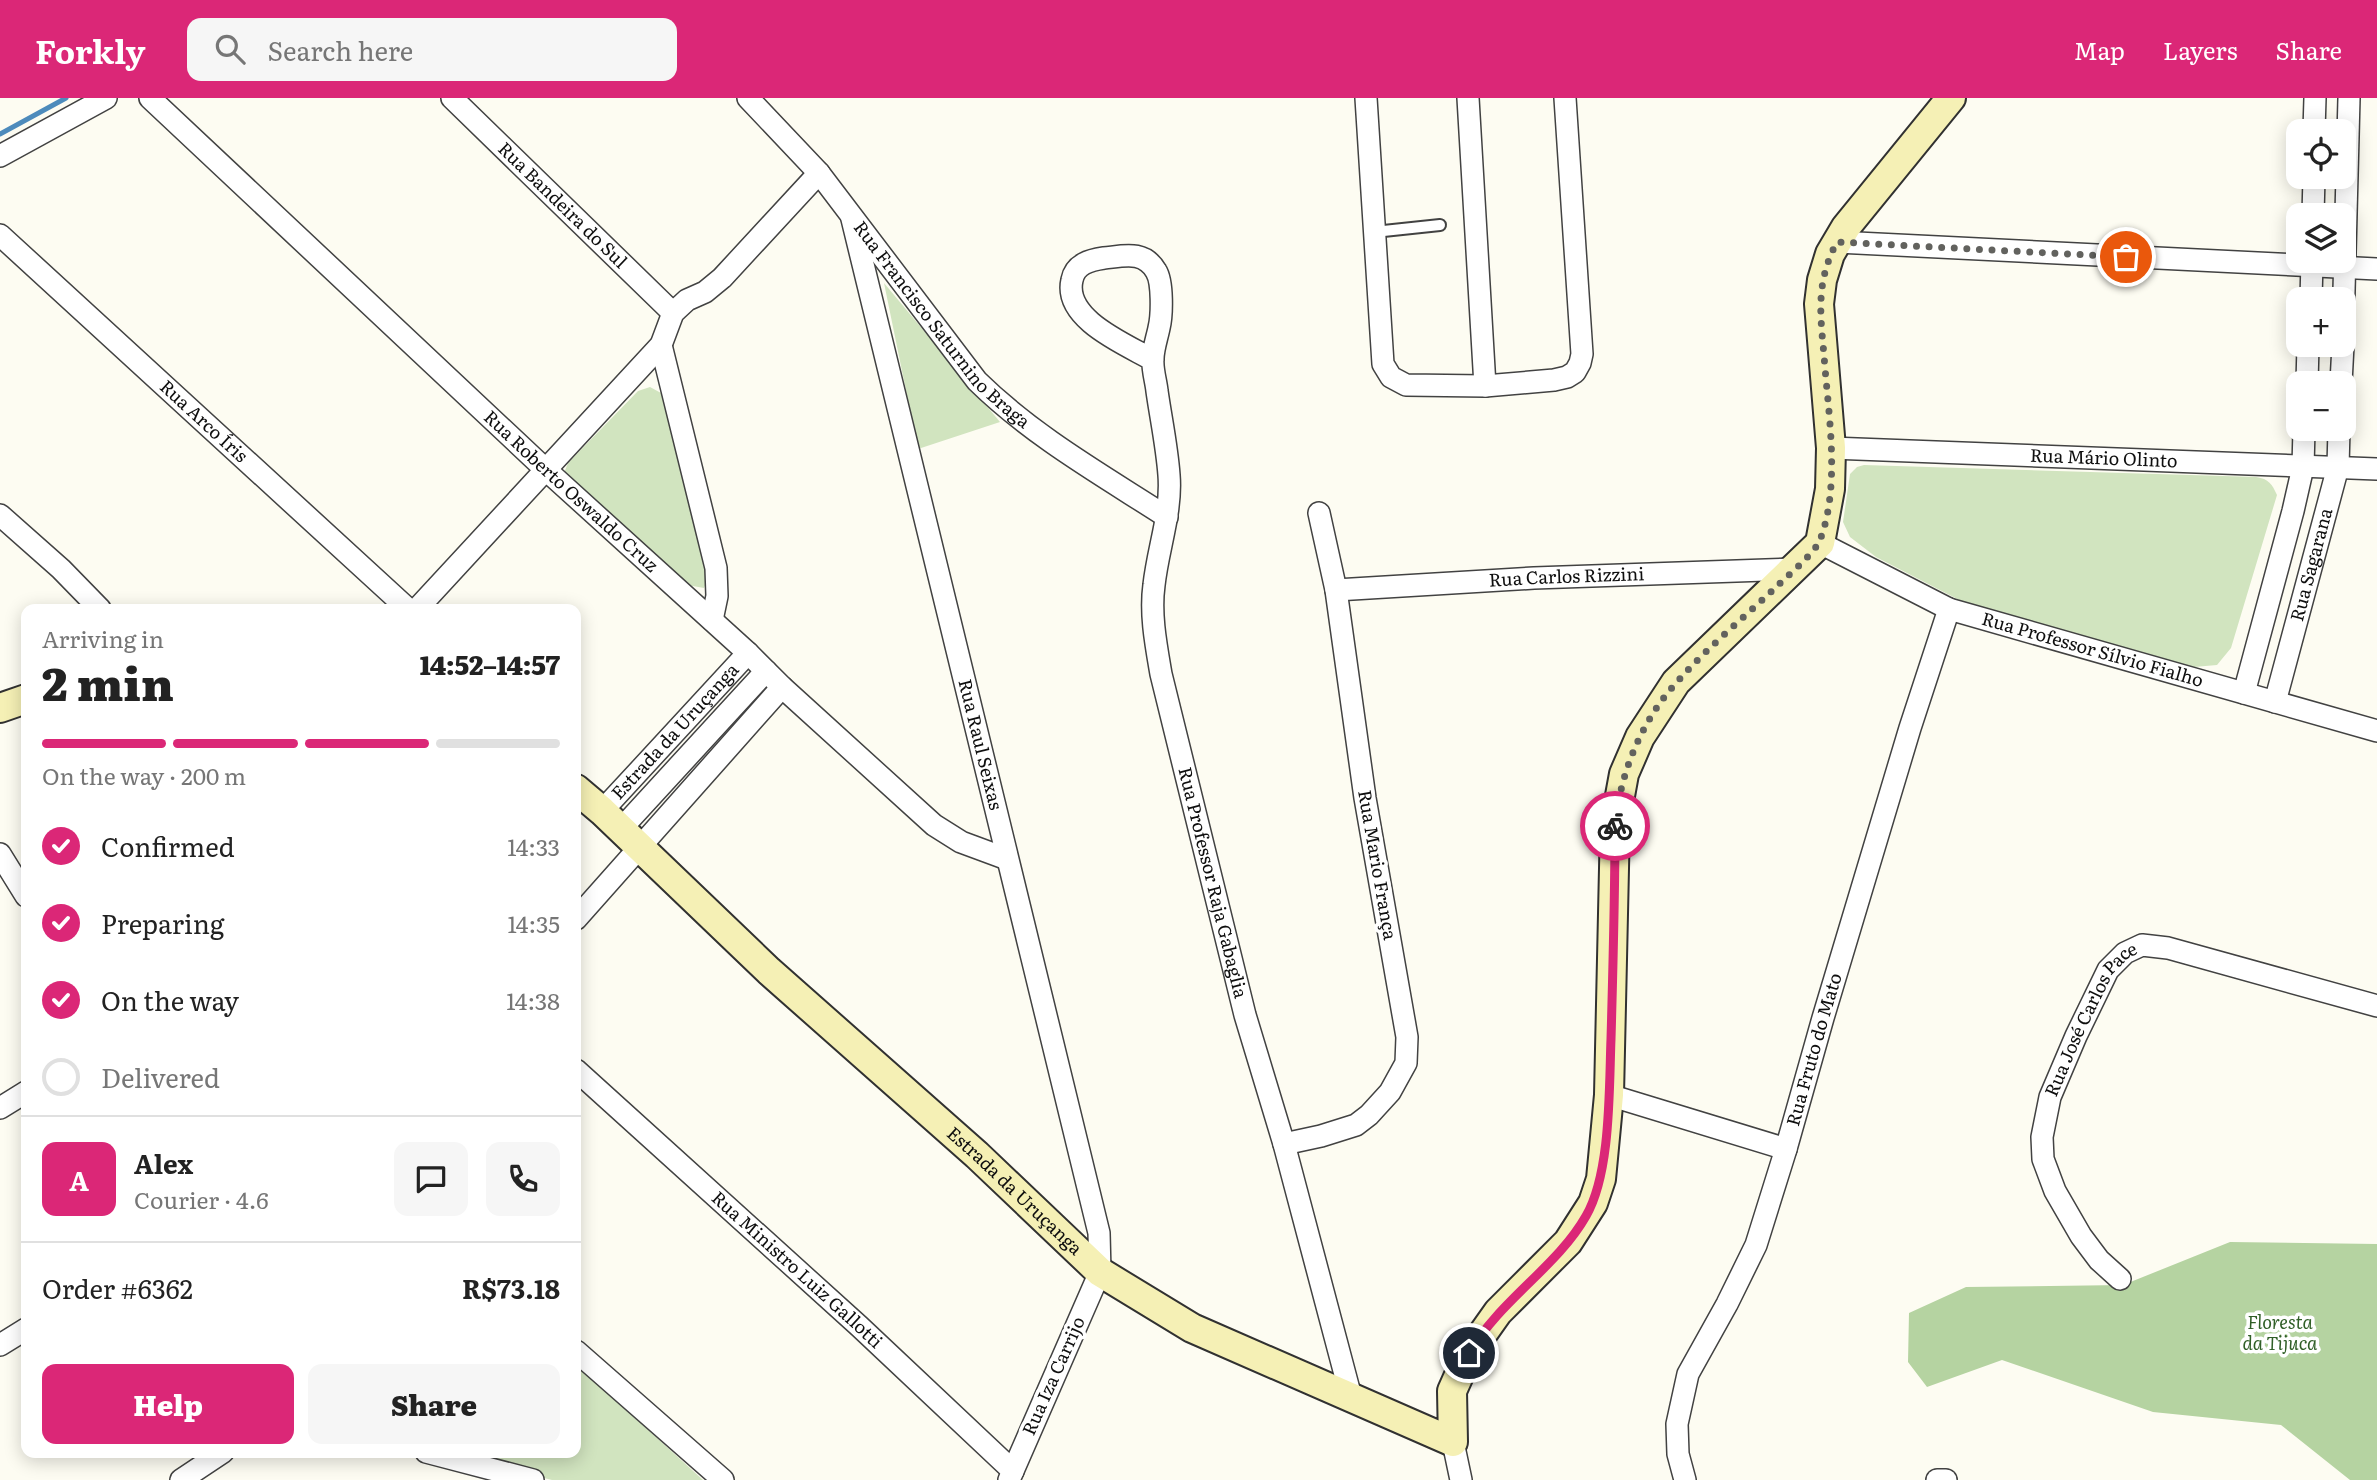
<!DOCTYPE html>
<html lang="en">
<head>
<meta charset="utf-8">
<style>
	body { margin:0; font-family:Literata,serif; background:#f6f6f6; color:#222; height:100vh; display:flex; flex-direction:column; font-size:26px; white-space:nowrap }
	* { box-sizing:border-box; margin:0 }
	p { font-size:23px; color:#767676 }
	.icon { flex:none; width:38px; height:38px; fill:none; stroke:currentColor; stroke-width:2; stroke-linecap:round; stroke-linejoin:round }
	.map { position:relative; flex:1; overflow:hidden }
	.drawer { position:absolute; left:21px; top:506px; width:560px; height:854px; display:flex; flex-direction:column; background:#fff; border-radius:14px; box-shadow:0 4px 18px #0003 }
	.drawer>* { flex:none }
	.fabs { position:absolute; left:2286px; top:21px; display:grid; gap:14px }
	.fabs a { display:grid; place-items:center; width:70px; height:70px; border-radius:14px; background:#fff; box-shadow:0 4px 18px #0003; font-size:35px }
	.pin { position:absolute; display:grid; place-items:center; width:60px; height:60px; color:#fff; margin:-30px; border:4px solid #fff; border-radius:50%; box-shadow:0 2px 7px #0007 }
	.courier { position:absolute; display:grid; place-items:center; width:70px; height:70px; margin:-35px; border:5px solid #db2777; border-radius:50%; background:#fff; color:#222; box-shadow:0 2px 9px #0007 }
	.overview em { font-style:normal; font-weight:800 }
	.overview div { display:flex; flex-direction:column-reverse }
	.overview { display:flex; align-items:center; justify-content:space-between; height:119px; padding:0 21px }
	h1 { font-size:46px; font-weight:800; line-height:52px }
	.bar { display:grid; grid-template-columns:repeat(4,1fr); gap:10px 7px; align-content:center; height:84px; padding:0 21px }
	.bar i { height:9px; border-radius:5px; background:#e0e0e0 }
	.bar .on { background:#db2777 }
	.bar p { grid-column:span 4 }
	.line { display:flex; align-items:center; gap:18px; padding:0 21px; border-top:2px solid #e0e0e0 }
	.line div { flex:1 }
	.round { display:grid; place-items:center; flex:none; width:74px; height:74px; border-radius:14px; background:#f6f6f6 }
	ol { padding:0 21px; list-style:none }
	li { display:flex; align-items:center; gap:21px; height:77px }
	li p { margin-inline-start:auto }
	li .icon { padding:7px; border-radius:50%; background:#db2777; color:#fff; stroke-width:4 }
	li:last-child { color:#767676 }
	li i { width:38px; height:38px; border:4px solid #e0e0e0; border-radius:50% }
	.cta { display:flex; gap:14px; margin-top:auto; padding:14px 21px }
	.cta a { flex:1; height:80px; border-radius:14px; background:#db2777; color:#fff; font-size:28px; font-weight:800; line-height:80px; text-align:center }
	.cta a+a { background:#f6f6f6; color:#222 }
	header { display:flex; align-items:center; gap:42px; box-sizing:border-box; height:98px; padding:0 35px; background:#db2777; color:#fff }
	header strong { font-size:33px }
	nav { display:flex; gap:38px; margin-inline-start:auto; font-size:24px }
	.search { width:490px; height:63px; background:#f6f6f6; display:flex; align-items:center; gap:18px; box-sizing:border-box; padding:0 24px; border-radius:14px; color:#767676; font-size:26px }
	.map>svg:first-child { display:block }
</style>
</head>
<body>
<header>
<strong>Forkly</strong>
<div class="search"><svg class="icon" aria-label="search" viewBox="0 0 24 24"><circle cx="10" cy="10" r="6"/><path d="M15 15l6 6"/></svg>Search here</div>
<nav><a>Map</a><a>Layers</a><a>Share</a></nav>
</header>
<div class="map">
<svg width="2377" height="1382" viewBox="0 0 2377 1382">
	<rect width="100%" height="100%" fill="#fdfcf2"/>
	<path fill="#d1e4bf" d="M884,185L1000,324L918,351Z
		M650,289L661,295L711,473L704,490L687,487L564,375L568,365L638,293Z
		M1864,367L2256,379C2269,381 2272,386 2277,397L2231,550L2217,567L2194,569L1965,505L1876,459L1850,439L1843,424L1850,376L1857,369Z
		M576,1266L703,1382H552L444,1355L576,1354Z"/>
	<path fill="#b5d3a1" d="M2230,1144L2377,1146V1382H2350L2281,1327L2153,1314L2002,1262L1927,1289L1908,1264L1909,1215L1966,1189L2123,1187Z"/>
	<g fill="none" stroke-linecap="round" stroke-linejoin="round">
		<path stroke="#4d8bbc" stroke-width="5" d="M0,36L66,0"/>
		<g stroke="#424242" stroke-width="14">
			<path id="lane" d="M1374,134L1440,127"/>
		</g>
		<g stroke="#424242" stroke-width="24">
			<g id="street">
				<path id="s1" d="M150,0L545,371L748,555L782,589L934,727L961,744L1007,761"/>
				<path id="s2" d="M452,0L673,215"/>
				<path id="s3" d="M748,0L819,75L977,283C1033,338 1102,377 1167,419"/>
				<path d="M1366,0L1383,266L1391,279L1406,287L1485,288L1554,282L1567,279L1575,274L1580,265L1582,256L1565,0"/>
				<path d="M1468,0L1485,288"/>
				<path d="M2314,33L2315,0"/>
				<path d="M0,58L106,0"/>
				<path d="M2313,117L2314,79"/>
				<path id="s4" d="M852,121L1099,1135L1100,1174L1009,1382"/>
				<path id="s5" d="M0,137L408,511"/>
				<path d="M1837,144L2377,171"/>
				<path d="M2311,201L2312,163"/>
				<path d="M2343,231L2349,0"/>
				<path d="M661,247L716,470L717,498L712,522"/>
				<path id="s6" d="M1153,262C1125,246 1063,221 1072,182C1075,166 1090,162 1104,160C1124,158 1144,152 1156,173C1163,184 1162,218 1159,230C1157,240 1153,251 1153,261C1152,271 1156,283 1157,293C1161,321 1167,349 1169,377C1172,414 1158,450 1154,487C1150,516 1156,547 1161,576L1245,917L1284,1046L1351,1299"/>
				<path d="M2307,285L2308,247"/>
				<path d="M2341,285L2343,247"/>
				<path id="s7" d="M1831,350L2377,371"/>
				<path d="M0,417L61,471L100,511"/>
				<path id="s8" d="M1820,445L1949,511L2377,633"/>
				<path id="s9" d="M1336,492L1534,480L1795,471"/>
				<path d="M417,511L661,247L673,215L687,202L705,194L722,180L819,75"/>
				<path d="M2244,595L2293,413L2303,369L2304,331"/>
				<path id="s10" d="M2275,604L2338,369L2339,331"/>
				<path id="s11" d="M602,713L748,555"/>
				<path d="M621,731L766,573"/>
				<path d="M0,756L26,798"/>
				<path d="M576,821L782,589"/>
				<path id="s12" d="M576,972L859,1228L1013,1373"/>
				<path d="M1609,997L1786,1051"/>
				<path d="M0,1010L26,994"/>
				<path d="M1284,1046L1321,1038L1356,1027L1369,1017L1390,994L1406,965L1407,939L1365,700L1336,492L1319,415"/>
				<path id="s13" d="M2120,1181L2099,1162L2081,1138L2055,1093L2043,1061L2042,1039L2050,999L2076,938L2108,872L2125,855L2142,847L2168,850L2377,908"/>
				<path d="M0,1247L26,1231"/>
				<path d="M576,1253L723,1382"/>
				<path d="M1453,1344L1461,1382"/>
				<path d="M426,1354L533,1382"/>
				<path d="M181,1382L223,1354"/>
				<path id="s14" d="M1685,1382L1678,1356L1677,1326L1688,1276L1727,1206L1756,1147L1786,1051L1823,920L1910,630L1949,511"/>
				<path d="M1937,1382H1946"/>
			</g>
		</g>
		<g stroke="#313131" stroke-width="32">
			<g id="secondary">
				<path d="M0,610L26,601"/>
				<path id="s15" d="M576,691L602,713L769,873L977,1057L1100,1174L1192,1230L1453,1344L1452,1293L1469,1255L1498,1214L1568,1144L1593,1105L1601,1081L1609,997L1615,725L1624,676L1640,639L1676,584L1820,445L1830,391L1831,350L1819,206L1822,182L1830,156L1846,129L1951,0"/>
			</g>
		</g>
		<use href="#lane" stroke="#fff" stroke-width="10"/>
		<use href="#street" stroke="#fff" stroke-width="21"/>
		<use href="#secondary" stroke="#f5f0b5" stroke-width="28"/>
	</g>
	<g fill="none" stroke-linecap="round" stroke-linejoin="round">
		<path stroke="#62625e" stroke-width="7" stroke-dasharray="0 12.6" d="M1615,728C1620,676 1641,623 1677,584C1706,551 1741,522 1773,492C1784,481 1815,455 1820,442C1841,387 1828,315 1824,257C1820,215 1816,183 1837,144L2126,159"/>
		<path stroke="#db2777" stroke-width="9" d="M1469,1255C1501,1201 1557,1169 1586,1118C1611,1075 1609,991 1611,941C1613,870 1615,799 1615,728"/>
	</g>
	<g text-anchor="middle" stroke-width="7" stroke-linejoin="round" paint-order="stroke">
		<g font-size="18" fill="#0f0f0f" stroke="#fff">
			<text dy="6" stroke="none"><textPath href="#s2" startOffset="154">Rua Bandeira do Sul</textPath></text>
			<text dy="6" stroke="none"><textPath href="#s3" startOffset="299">Rua Francisco Saturnino Braga</textPath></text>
			<text dy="6" stroke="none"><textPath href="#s5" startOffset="276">Rua Arco Íris</textPath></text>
			<text dy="6" stroke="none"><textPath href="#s7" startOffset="273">Rua Mário Olinto</textPath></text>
			<text dy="6" stroke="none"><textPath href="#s1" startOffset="576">Rua Roberto Oswaldo Cruz</textPath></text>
			<text dy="6" stroke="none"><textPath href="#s10" startOffset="142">Rua Sagarana</textPath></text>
			<text dy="6" stroke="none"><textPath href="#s9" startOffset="231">Rua Carlos Rizzini</textPath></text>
			<text dy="6" stroke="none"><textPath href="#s8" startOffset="294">Rua Professor Sílvio Fialho</textPath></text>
			<text dy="6" stroke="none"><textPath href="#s11" startOffset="108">Estrada da Uruçanga</textPath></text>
			<text dy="6" stroke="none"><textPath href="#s4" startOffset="541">Rua Raul Seixas</textPath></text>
			<text transform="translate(1377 767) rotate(80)" y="6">Rua Mario França</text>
			<text dy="6" stroke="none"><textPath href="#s6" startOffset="844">Rua Professor Raja Gabaglia</textPath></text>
			<text dy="6" stroke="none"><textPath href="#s13" startOffset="296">Rua José Carlos Pace</textPath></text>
			<text dy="6" stroke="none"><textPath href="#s14" startOffset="458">Rua Fruto do Mato</textPath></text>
			<text dy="6" stroke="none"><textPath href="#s15" startOffset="595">Estrada da Uruçanga</textPath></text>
			<text dy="6" stroke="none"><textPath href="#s12" startOffset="298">Rua Ministro Luiz Gallotti</textPath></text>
			<text transform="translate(1054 1278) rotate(-66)" y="6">Rua Iza Carrijo</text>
		</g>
		<g font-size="18" font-style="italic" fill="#305f27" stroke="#fff">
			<text x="2280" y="1231">Floresta<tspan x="2280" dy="21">da Tijuca</tspan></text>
		</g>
	</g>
</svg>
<div class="fabs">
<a><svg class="icon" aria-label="locate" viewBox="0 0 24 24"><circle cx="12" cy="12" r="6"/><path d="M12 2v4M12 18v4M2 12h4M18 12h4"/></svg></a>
<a><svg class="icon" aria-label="layers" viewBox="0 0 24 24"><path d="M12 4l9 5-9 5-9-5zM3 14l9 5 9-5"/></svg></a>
<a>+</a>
<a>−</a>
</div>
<div class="pin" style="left:2126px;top:159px;background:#ea580c"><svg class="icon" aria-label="bag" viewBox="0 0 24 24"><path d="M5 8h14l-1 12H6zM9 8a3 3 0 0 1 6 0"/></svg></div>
<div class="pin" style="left:1469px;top:1255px;background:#1f2937"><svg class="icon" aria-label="home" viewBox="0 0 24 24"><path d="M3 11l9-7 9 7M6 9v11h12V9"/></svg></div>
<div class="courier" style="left:1615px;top:728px"><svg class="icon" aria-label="bike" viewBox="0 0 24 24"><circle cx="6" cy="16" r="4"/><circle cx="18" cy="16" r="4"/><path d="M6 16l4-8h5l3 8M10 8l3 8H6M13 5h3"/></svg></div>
<section class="drawer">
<div class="overview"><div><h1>2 min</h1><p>Arriving in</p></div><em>14:52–14:57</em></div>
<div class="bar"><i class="on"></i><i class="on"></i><i class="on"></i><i></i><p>On the way · 200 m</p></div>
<ol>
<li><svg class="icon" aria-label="check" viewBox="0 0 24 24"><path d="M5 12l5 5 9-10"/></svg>Confirmed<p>14:33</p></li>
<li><svg class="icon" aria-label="check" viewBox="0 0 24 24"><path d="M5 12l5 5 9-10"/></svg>Preparing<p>14:35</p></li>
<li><svg class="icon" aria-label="check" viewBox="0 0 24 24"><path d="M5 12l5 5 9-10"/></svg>On the way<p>14:38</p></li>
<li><i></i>Delivered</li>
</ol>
<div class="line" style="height:126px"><b class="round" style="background:#db2777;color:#fff">A</b><div><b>Alex</b><p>Courier · 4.6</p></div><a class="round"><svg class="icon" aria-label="chat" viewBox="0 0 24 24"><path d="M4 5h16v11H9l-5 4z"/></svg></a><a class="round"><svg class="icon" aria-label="phone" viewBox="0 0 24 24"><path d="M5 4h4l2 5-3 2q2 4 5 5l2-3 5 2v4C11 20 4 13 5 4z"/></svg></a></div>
<div class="line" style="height:91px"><div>Order #6362</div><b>R$73.18</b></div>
<div class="cta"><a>Help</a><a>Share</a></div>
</section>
</div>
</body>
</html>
